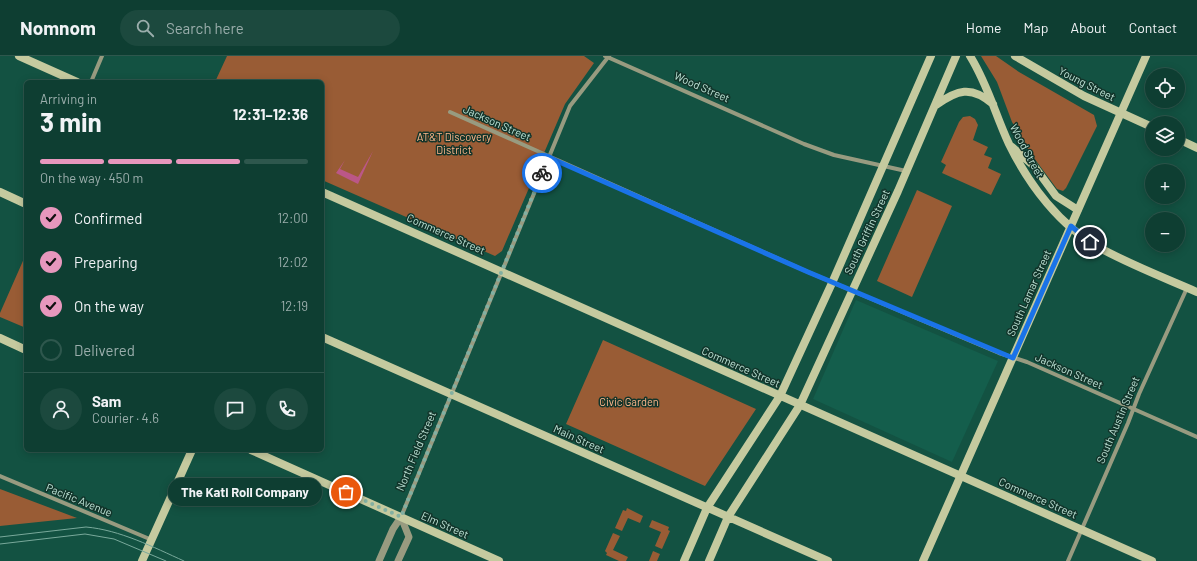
<!DOCTYPE html>
<html lang="en">
<head>
<meta charset="utf-8">
<style>
	body { margin:0; font-family:Barlow,sans-serif; background:#1c493e; color:#f1f3f6; height:100vh; display:flex; flex-direction:column; font-size:15px; white-space:nowrap }
	* { box-sizing:border-box; margin:0 }
	p { font-size:13px; color:#9baeac }
	.icon { flex:none; width:22px; height:22px; fill:none; stroke:currentColor; stroke-width:2; stroke-linecap:round; stroke-linejoin:round }
	.map { position:relative; flex:1; overflow:hidden }
	.panel { position:absolute; left:24px; top:24px; width:300px; height:372px; display:flex; flex-direction:column; background:#0e3e32; border-radius:6px; box-shadow:0 2px 10px #0003,0 0 0 1px #2e574d }
	.panel>* { flex:none }
	.buttons { position:absolute; left:1145px; top:12px; display:grid; gap:8px }
	.buttons a { display:grid; place-items:center; width:40px; height:40px; border-radius:50%; background:#0e3e32; box-shadow:0 2px 10px #0003,0 0 0 1px #2e574d; font-size:20px }
	.pin { position:absolute; display:grid; place-items:center; width:34px; height:34px; color:#fff; margin:-17px; border:2px solid #fff; border-radius:50%; box-shadow:0 1px 4px #0007 }
	.courier { position:absolute; display:grid; place-items:center; width:40px; height:40px; margin:-20px; border:3px solid #1a73e8; border-radius:50%; background:#fff; color:#222; box-shadow:0 1px 5px #0007 }
	.bubble { position:absolute; height:28px; border-radius:14px; background:#0e3e32; box-shadow:0 2px 10px #0003,0 0 0 1px #2e574d; font-size:13px; font-weight:700; line-height:28px; text-align:center }
	.head em { font-style:normal; font-weight:700 }
	.head div { display:flex; flex-direction:column-reverse }
	.head { display:flex; align-items:center; justify-content:space-between; height:68px; padding:0 16px }
	h1 { font-size:26px; font-weight:700; line-height:30px }
	.bar { display:grid; grid-template-columns:repeat(4,1fr); gap:6px 4px; align-content:center; height:48px; padding:0 16px }
	.bar i { height:5px; border-radius:3px; background:#2e574d }
	.bar .on { background:#e797bd }
	.bar p { grid-column:span 4 }
	.line { display:flex; align-items:center; gap:10px; padding:0 16px; border-top:1px solid #2e574d }
	.line div { flex:1 }
	.round { display:grid; place-items:center; flex:none; width:42px; height:42px; border-radius:21px; background:#1c493e }
	ol { padding:0 16px; list-style:none }
	li { display:flex; align-items:center; gap:12px; height:44px }
	li p { margin-inline-start:auto }
	li .icon { padding:4px; border-radius:50%; background:#e797bd; color:#111; stroke-width:4 }
	li:last-child { color:#9baeac }
	li i { width:22px; height:22px; border:2px solid #2e574d; border-radius:50% }
	header { display:flex; align-items:center; gap:24px; box-sizing:border-box; height:56px; padding:0 20px; background:#0e3e32; border-bottom:1px solid #2e574d }
	header strong { font-size:19px }
	nav { display:flex; gap:22px; margin-inline-start:auto; font-size:14px }
	.search { width:280px; height:36px; background:#1c493e; display:flex; align-items:center; gap:10px; box-sizing:border-box; padding:0 14px; border-radius:22px; color:#9baeac; font-size:15px }
	.map>svg:first-child { display:block }
</style>
</head>
<body>
<header>
<strong>Nomnom</strong>
<div class="search"><svg class="icon" aria-label="search" viewBox="0 0 24 24"><circle cx="10" cy="10" r="6"/><path d="M15 15l6 6"/></svg>Search here</div>
<nav><a>Home</a><a>Map</a><a>About</a><a>Contact</a></nav>
</header>
<div class="map">
<svg width="1197" height="505" viewBox="0 0 1197 505">
	<rect width="100%" height="100%" fill="#135242"/>
	<path fill="#145e4c" d="M856,244L998,305L952,406L813,343Z"/>
	<path fill="#995c35" d="M227,0H584L594,7L565,48L502,195L495,200L322,124V26H215Z
		M981,0H996L1019,16L1094,59L1097,70L1066,132L1063,135L1057,133L1031,98L1012,66L997,26Z
		M970,60L975,63L978,69L973,84L988,91L984,99L992,102L988,112L1001,118L991,139L942,117L946,109L941,106L959,66L963,61Z
		M917,134L952,150L912,241L877,225Z
		M26,198V272L0,261V257Z
		M603,284L756,353L705,430L566,368Z
		M0,433L77,462L0,470Z
		M627,452L643,460L640,467L628,462L622,475L615,472L623,454L626,455Z
		M652,464L669,471L668,474L670,475L662,493L655,490L661,476L649,471Z
		M613,477L620,480L613,494L628,501L626,505H619L606,499L607,497L605,495Z
		M653,495L660,498L657,505H649Z"/>
	<path fill="#bb5787" d="M373,95L358,128L336,117L345,104L340,113L358,121Z"/>
	<g fill="none" stroke-linecap="round" stroke-linejoin="round">
		<path stroke="#989b80" stroke-width="4" d="M605,0L804,88L834,99L906,115
			M91,26L102,0
			M450,56L808,216L999,297L1027,306L1197,381
			M0,420L152,484
			M401,461L570,50L609,0
			M1068,505L1128,367L1139,338L1187,232"/>
		<path stroke="#989b80" stroke-width="7" d="M379,505L393,473L401,461
			M398,505L409,481L401,461"/>
		<path stroke="#c5ca9f" stroke-width="8" d="M19,0L77,26
			M970,0C988,29 995,58 1009,88C1029,129 1060,170 1100,192C1131,209 1165,222 1197,236
			M1015,0L1084,40L1152,71
			M936,49C957,34 971,29 993,48
			M1178,83L1197,92
			M1012,91L1034,110L1056,140L1078,154
			M0,136L26,148
			M322,136L1152,505
			M322,281L828,505
			M0,282L26,294
			M251,394L499,505
			M142,505L192,394
			M684,505L707,452L780,340L832,227L931,0
			M709,505L728,461L800,349L898,135L956,0
			M923,505L1146,0"/>
		<path stroke="#79a99b" stroke-width="1" d="M0,481L86,471C120,474 153,491 184,505
			M0,488L85,478L114,483L166,505"/>
	</g>
	<g fill="none" stroke-linecap="round" stroke-linejoin="round">
		<path stroke="#82b0a2" stroke-width="4" stroke-dasharray="0 7.2" d="M346,436L401,461L542,117"/>
		<path stroke="#1a73e8" stroke-width="5" d="M542,117L548,101L808,216L1013,302L1071,170L1090,186"/>
	</g>
	<g text-anchor="middle" stroke-width="3" stroke-linejoin="round" paint-order="stroke">
		<g font-size="11" fill="#bee3d6" stroke="#12342a">
			<text transform="translate(1087 28) rotate(27)" y="4">Young Street</text>
			<text transform="translate(702 31) rotate(24)" y="4">Wood Street</text>
			<text transform="translate(497 67) rotate(24)" y="4">Jackson Street</text>
			<text transform="translate(1027 95) rotate(62)" y="4">Wood Street</text>
			<text transform="translate(867 176) rotate(-65)" y="4">South Griffin Street</text>
			<text transform="translate(446 178) rotate(24)" y="4">Commerce Street</text>
			<text transform="translate(1029 237) rotate(-66)" y="4">South Lamar Street</text>
			<text transform="translate(741 311) rotate(24)" y="4">Commerce Street</text>
			<text transform="translate(1069 315) rotate(24)" y="4">Jackson Street</text>
			<text transform="translate(1118 364) rotate(-67)" y="4">South Austin Street</text>
			<text transform="translate(579 383) rotate(24)" y="4">Main Street</text>
			<text transform="translate(416 395) rotate(-67)" y="4">North Field Street</text>
			<text transform="translate(1038 442) rotate(24)" y="4">Commerce Street</text>
			<text transform="translate(79 444) rotate(22)" y="4">Pacific Avenue</text>
			<text transform="translate(445 469) rotate(24)" y="4">Elm Street</text>
		</g>
		<g font-size="11" fill="#feb68b" stroke="#12342a">
			<text x="454" y="85">AT&amp;T Discovery<tspan x="454" dy="13">District</tspan></text>
			<text x="629" y="350">Civic Garden</text>
		</g>
	</g>
</svg>
<div class="buttons">
<a><svg class="icon" aria-label="locate" viewBox="0 0 24 24"><circle cx="12" cy="12" r="6"/><path d="M12 2v4M12 18v4M2 12h4M18 12h4"/></svg></a>
<a><svg class="icon" aria-label="layers" viewBox="0 0 24 24"><path d="M12 4l9 5-9 5-9-5zM3 14l9 5 9-5"/></svg></a>
<a>+</a>
<a>−</a>
</div>
<div class="pin" style="left:346px;top:436px;background:#ea580c"><svg class="icon" aria-label="bag" viewBox="0 0 24 24"><path d="M5 8h14l-1 12H6zM9 8a3 3 0 0 1 6 0"/></svg></div>
<div class="pin" style="left:1090px;top:186px;background:#1f2937"><svg class="icon" aria-label="home" viewBox="0 0 24 24"><path d="M3 11l9-7 9 7M6 9v11h12V9"/></svg></div>
<div class="courier" style="left:542px;top:117px"><svg class="icon" aria-label="bike" viewBox="0 0 24 24"><circle cx="6" cy="16" r="4"/><circle cx="18" cy="16" r="4"/><path d="M6 16l4-8h5l3 8M10 8l3 8H6M13 5h3"/></svg></div>
<div class="bubble" style="left:168px;top:422px;width:154px">The Kati Roll Company</div>
<section class="panel">
<div class="head"><div><h1>3 min</h1><p>Arriving in</p></div><em>12:31–12:36</em></div>
<div class="bar"><i class="on"></i><i class="on"></i><i class="on"></i><i></i><p>On the way · 450 m</p></div>
<ol>
<li><svg class="icon" aria-label="check" viewBox="0 0 24 24"><path d="M5 12l5 5 9-10"/></svg>Confirmed<p>12:00</p></li>
<li><svg class="icon" aria-label="check" viewBox="0 0 24 24"><path d="M5 12l5 5 9-10"/></svg>Preparing<p>12:02</p></li>
<li><svg class="icon" aria-label="check" viewBox="0 0 24 24"><path d="M5 12l5 5 9-10"/></svg>On the way<p>12:19</p></li>
<li><i></i>Delivered</li>
</ol>
<div class="line" style="height:72px"><a class="round"><svg class="icon" aria-label="person" viewBox="0 0 24 24"><circle cx="12" cy="8" r="4"/><path d="M4 21q1-7 8-7t8 7"/></svg></a><div><b>Sam</b><p>Courier · 4.6</p></div><a class="round"><svg class="icon" aria-label="chat" viewBox="0 0 24 24"><path d="M4 5h16v11H9l-5 4z"/></svg></a><a class="round"><svg class="icon" aria-label="phone" viewBox="0 0 24 24"><path d="M5 4h4l2 5-3 2q2 4 5 5l2-3 5 2v4C11 20 4 13 5 4z"/></svg></a></div>
</section>
</div>
</body>
</html>
